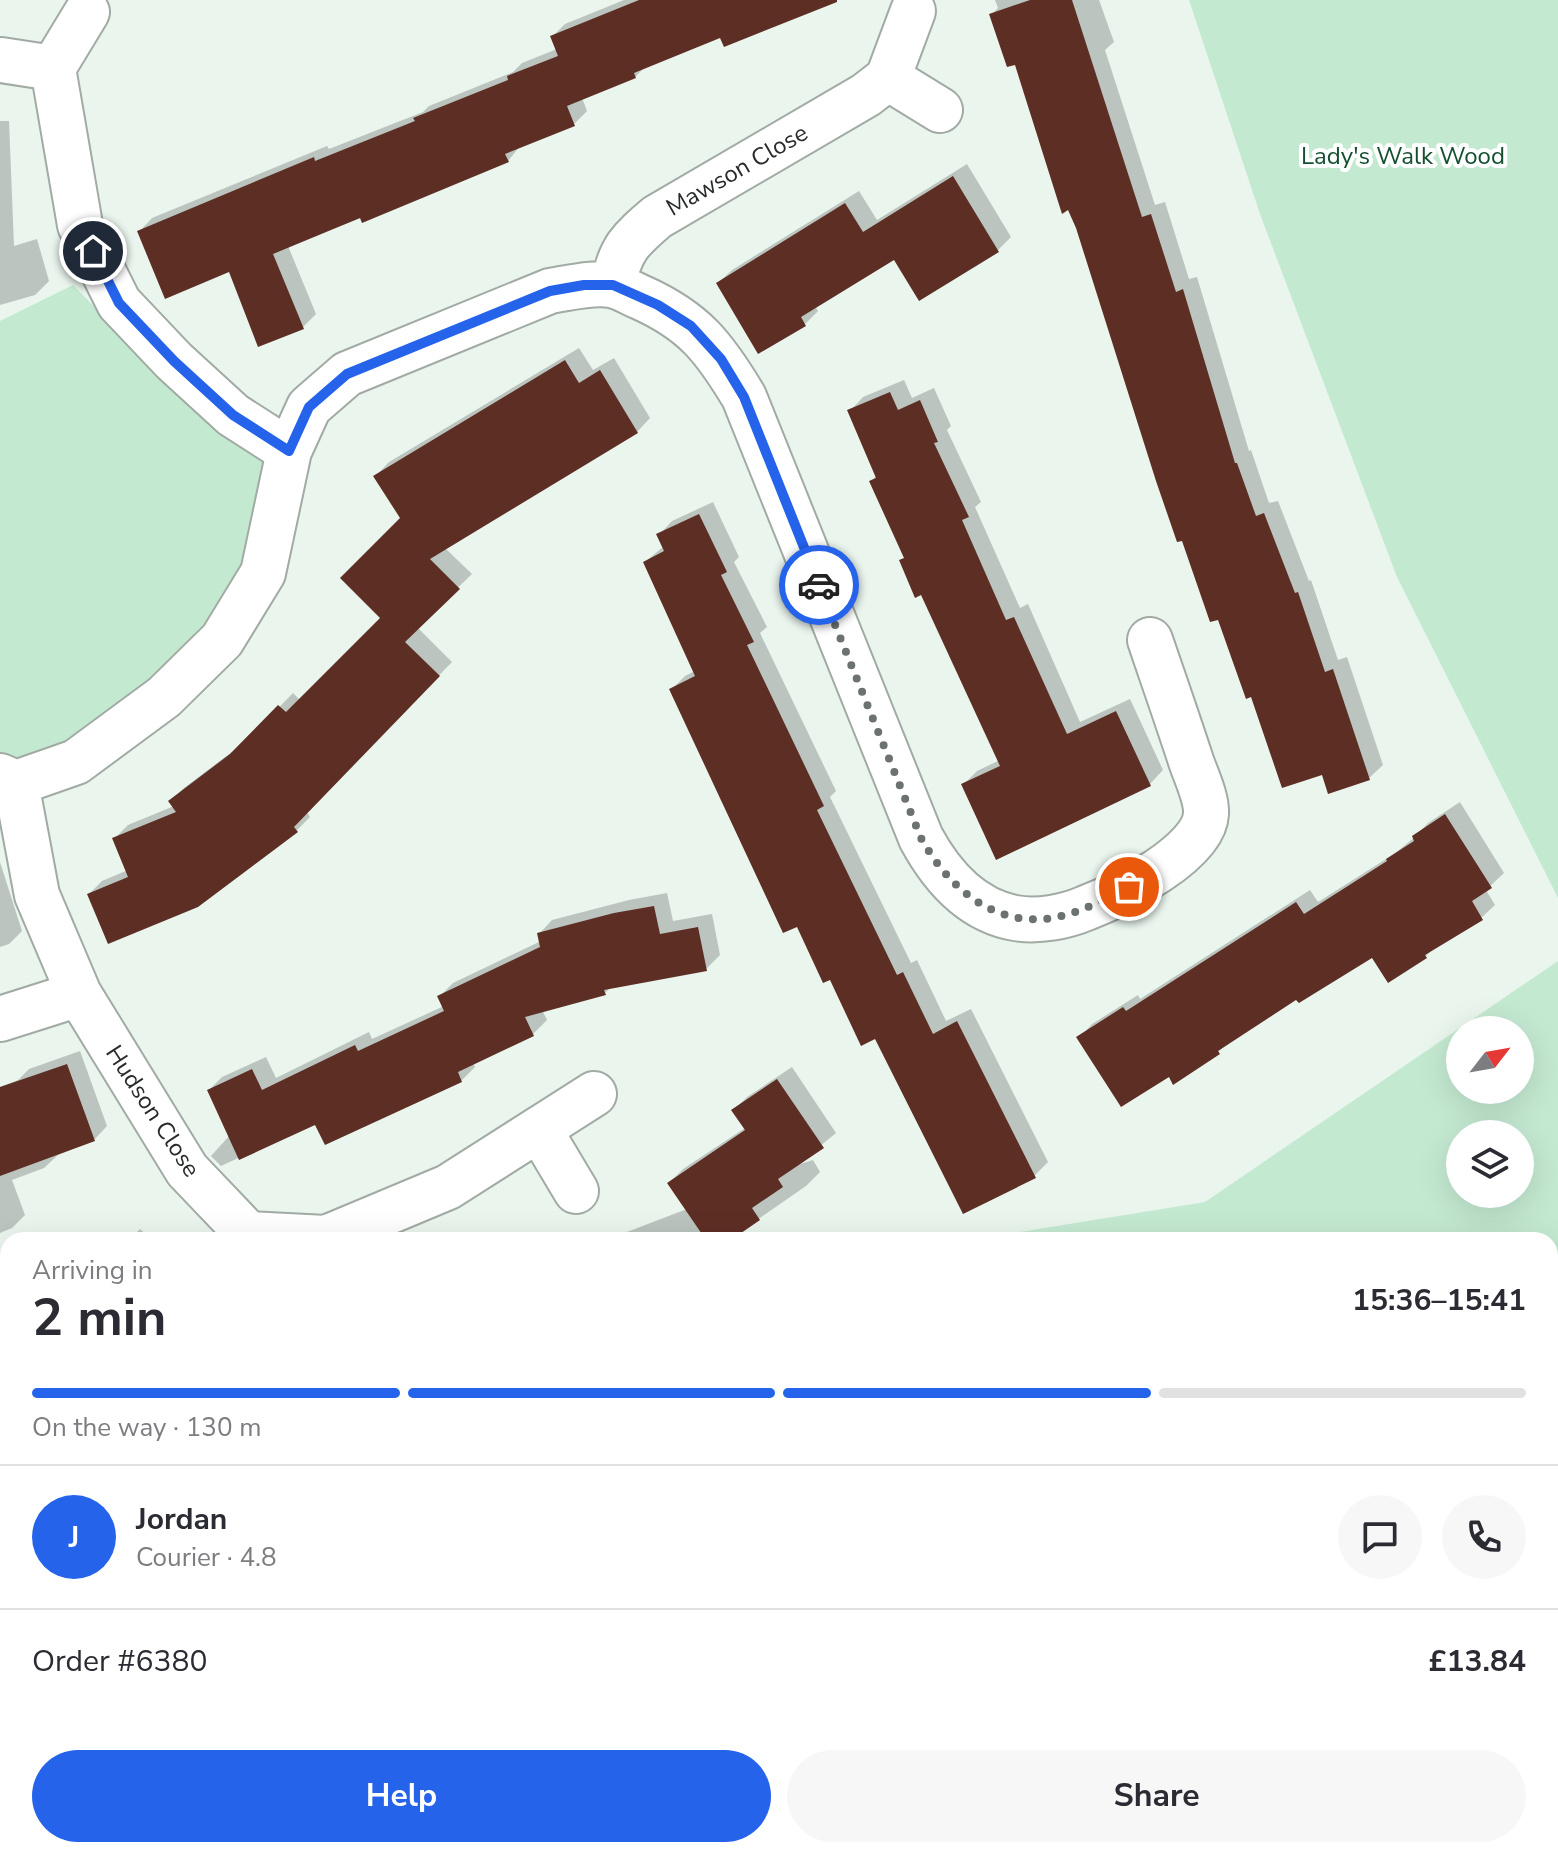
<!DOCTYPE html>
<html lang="en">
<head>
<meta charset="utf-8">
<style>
	body { margin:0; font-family:"Nunito Sans",sans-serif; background:#f7f7f7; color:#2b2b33; height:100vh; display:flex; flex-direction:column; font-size:30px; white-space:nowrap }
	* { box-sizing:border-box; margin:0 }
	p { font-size:26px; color:#7c7c81 }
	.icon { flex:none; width:44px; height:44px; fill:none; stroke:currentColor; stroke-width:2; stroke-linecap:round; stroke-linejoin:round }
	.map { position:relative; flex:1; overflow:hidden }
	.panel { position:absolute; left:0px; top:1232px; width:1558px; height:626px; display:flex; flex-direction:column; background:#fff; border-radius:24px 24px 0 0; box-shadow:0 8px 32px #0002 }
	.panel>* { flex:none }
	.needle { width:52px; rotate:59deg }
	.buttons { position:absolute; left:1446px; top:1016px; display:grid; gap:16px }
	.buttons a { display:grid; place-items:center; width:88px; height:88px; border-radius:50%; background:#fff; box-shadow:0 8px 32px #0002; font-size:40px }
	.pin { position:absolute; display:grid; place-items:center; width:68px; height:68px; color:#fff; margin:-34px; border:4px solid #fff; border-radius:50%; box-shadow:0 2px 8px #0007 }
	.courier { position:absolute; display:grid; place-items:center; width:80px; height:80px; margin:-40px; border:6px solid #2563eb; border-radius:50%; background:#fff; color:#222; box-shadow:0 2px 10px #0007 }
	.overview em { font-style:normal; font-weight:700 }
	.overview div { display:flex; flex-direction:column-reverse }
	.overview { display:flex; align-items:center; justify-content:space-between; height:136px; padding:0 32px }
	h1 { font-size:52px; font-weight:700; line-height:60px }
	.bar { display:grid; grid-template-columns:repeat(4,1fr); gap:12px 8px; align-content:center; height:96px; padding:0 32px }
	.bar i { height:10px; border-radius:6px; background:#e1e1e2 }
	.bar .on { background:#2563eb }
	.bar p { grid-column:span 4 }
	.line { display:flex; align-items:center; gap:20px; padding:0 32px; border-top:2px solid #e1e1e2 }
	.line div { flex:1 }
	.round { display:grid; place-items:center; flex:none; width:84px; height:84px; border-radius:42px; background:#f7f7f7 }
	.action { display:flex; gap:16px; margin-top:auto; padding:16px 32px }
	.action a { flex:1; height:92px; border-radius:48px; background:#2563eb; color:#fff; font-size:32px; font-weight:700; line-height:92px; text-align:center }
	.action a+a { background:#f7f7f7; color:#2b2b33 }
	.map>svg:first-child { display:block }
</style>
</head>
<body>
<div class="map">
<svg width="1558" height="1857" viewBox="0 0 1558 1857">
	<rect width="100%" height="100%" fill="#eaf5ee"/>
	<path fill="#c4e9d1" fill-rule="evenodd" d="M1189,0H1558V898L1397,577L1260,214Z
		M73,285L216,430L233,415L289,451L263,573L164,697L0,775V321Z
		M1558,961V1857H110L103,1850H1550V1240H1004L1020,1232L1205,1202ZM1460,1030H1520V1090H1460ZM1460,1134H1520V1194H1460Z
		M0,1359L8,1370V1755L0,1747Z"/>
	<path fill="#0003" d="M624,0H788L721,35L646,66L635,77L582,98L587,111L574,124L520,146L508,161L288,246L316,314L303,327L230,269L140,231L152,218L327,146L329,149L423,112L429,106L513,72L522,63L557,49L552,37L565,24Z
		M995,0H1099L1114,42L1105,50L1155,205L1165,202L1189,279L1197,277L1249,451L1251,450L1269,503L1278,501L1309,581L1311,580L1338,660L1347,657L1383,765L1369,778L1323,772L1078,228L1016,62L991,15L998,8Z
		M0,121H9L14,246L37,239L49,281L35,295L0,305Z
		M967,164L1011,237L998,250L895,257L815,306L818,311L805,324L718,283L732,270L859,191L877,220Z
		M579,348L593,370L614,358L650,418L637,432L445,548L472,574L417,627L452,662L307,812L310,817L297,830L197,906L89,894L102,881L128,870L115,838L128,825L174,806L170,802L184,788L245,742L293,693L300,700L383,618L402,518L376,476L389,462Z
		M904,380L912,398L934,388L951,426L947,430L981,502L975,507L1020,608L1028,604L1080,722L1130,699L1163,770L1150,784L963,785L977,771L1000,760L871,481L877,475L850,411L863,397Z
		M713,502L739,557L734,562L767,627L760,633L836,791L830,797L911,963L917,960L946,1021L971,1009L1048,1162L1034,1176L876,1037L831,977L798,924L672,689L685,676L695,671L645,562L664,546L659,535L672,521Z
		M1460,802L1504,873L1486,890L1495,905L1481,918L1436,946L1425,957L1373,955L1297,997L1229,1042L1218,1052L1169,1074L1079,1038L1092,1024L1138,995L1140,999L1310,890L1318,902L1394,854L1415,837L1428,823Z
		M0,862L22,931L9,944L0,947Z
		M667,893L673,921L712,914L720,955L706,969L612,986L605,993L542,1010L547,1020L533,1034L473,1063L475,1067L461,1081L316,1122L221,1166L211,1156L230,1135L209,1090L222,1077L266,1057L276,1078L369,1032L372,1039L444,1006L439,997L453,983L541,941L539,934L552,920L629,900Z
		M80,1051L107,1126L94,1140L58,1155L44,1168L12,1180L25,1215L12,1228L0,1233V1087L18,1080L29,1069Z
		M792,1067L836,1133L797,1165L813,1160L820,1172L806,1186L728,1240H606L687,1209L669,1183L683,1169L745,1128L734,1110L747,1097Z
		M140,1229L152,1240H129Z"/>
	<path fill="#5d2e24" d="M639,0H837V2L724,47L720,38L634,73L636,78L567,106L575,126L505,154L509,162L362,223L360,218L273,254L304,329L258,347L229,272L165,299L137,231L314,157L315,161L415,121L413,118L508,80L507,76L558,56L550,36Z
		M1030,0H1072L1142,217L1151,214L1176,292L1183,289L1235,463H1237L1256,516L1264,513L1295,593L1298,592L1325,672L1333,669L1370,780L1328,794L1322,775L1282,788L1251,697L1246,699L1218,620L1210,622L1182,541L1177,542L1156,481L1076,228L1068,210L1062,214L1015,65L1007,67L989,14Z
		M953,176L999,252L919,301L894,260L801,317L806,326L758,354L716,283L845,203L863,232Z
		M565,360L579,383L600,370L638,433L430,559L460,589L405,642L440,676L294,827L298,832L198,907L108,944L87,894L128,877L112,838L176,812L168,801L230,754L278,705L286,712L380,618L340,578L400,518L373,476Z
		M890,392L898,410L920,400L938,442L934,443L969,517L962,520L1006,620L1014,617L1067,734L1116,711L1151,786L996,860L961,784L1000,766L921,595L915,598L899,560L904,558L869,481L876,478L847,410Z
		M699,514L727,572L721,575L754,642L747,645L824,806L817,810L897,975L903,972L933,1034L957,1021L1036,1178L963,1214L875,1039L861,1046L830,980L823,983L797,927L783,933L669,689L695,676L643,562L664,551L656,534Z
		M1445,814L1492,888L1472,901L1483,920L1425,955L1427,958L1388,983L1372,958L1299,1003L1296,1000L1218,1051L1220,1054L1173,1085L1169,1077L1121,1107L1076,1037L1123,1007L1126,1011L1296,902L1304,914L1387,861L1386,859L1414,841L1412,836Z
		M654,906L660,934L698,927L707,971L604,990L606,995L525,1017L534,1036L458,1072L462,1082L325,1145L315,1125L239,1160L207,1090L252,1069L262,1090L355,1045L358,1051L444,1011L437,996L540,947L537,933L614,913Z
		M67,1064L95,1141L0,1176V1087Z
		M777,1079L824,1148L778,1179L783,1187L752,1208L760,1220L731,1240H706L667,1183L745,1130L731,1110Z"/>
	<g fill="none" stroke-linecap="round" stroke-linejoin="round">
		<g stroke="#a1aba4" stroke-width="48">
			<path id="street" d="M1,60L53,68L87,12
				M53,68L80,225L119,303L174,361L233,415L289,451
				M888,78L940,110
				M613,285C620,249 630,240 657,217L866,95L888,78L913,11
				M0,776L16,783L76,762L164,697L222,640L263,573L289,451L309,407L347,374L550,291C570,288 591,282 611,285C621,287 631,293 640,297C694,321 714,347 744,397L921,838C941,875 971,910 1015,918C1038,922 1065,917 1086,908C1120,895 1204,853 1206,814C1207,798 1196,776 1191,761C1178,721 1164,681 1150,640
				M16,783L37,895L79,994L187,1170L248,1234L326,1238L448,1187L539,1129
				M0,1019L79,994
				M576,1191L539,1129L594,1094
				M0,1781L8,1788
				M73,1850L80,1857"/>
		</g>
		<use href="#street" stroke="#fff" stroke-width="44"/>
	</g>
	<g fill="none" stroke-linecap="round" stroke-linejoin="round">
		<path stroke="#6c726e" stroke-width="8" stroke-dasharray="0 14.4" d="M819,585L921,838C946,883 987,923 1043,919C1074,917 1102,900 1129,887"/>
		<path stroke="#2563eb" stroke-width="10" d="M93,251L119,303L174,361L233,415L289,451L309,407L347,374L550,291L584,285H613L658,305L691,326L721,359L744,397L819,585"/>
	</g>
	<g text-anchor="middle" stroke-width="8" stroke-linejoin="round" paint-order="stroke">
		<g font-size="24" fill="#145030" stroke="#fff">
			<text x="1403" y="164">Lady's Walk Wood</text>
		</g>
		<g font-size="24" fill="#282c29" stroke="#fff">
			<text transform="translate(737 170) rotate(-30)" y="8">Mawson Close</text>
			<text transform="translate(153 1111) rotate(57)" y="8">Hudson Close</text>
		</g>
	</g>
</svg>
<div class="buttons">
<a><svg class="needle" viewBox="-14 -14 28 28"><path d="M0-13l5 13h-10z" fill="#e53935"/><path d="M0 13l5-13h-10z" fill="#7c7c81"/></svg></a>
<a><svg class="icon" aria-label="layers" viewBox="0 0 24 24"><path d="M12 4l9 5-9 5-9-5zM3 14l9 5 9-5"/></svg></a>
</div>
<div class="pin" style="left:1129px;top:887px;background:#ea580c"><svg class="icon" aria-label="bag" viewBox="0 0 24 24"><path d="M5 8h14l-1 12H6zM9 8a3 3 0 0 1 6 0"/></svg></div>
<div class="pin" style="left:93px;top:251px;background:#1f2937"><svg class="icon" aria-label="home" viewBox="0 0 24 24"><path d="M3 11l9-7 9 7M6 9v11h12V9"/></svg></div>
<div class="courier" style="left:819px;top:585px"><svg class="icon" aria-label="car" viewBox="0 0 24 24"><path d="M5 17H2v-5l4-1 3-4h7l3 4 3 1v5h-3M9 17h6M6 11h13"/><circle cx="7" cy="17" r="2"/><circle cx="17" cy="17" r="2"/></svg></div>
<section class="panel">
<div class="overview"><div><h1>2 min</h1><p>Arriving in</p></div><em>15:36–15:41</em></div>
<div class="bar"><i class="on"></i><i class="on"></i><i class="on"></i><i></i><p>On the way · 130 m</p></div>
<div class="line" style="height:144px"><b class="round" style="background:#2563eb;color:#fff">J</b><div><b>Jordan</b><p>Courier · 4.8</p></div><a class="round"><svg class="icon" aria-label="chat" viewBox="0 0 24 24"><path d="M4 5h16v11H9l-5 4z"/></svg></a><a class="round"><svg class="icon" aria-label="phone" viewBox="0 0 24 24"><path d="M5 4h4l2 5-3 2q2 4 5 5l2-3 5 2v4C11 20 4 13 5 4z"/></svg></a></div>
<div class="line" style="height:104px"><div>Order #6380</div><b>£13.84</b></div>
<div class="action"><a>Help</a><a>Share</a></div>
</section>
</div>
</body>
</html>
